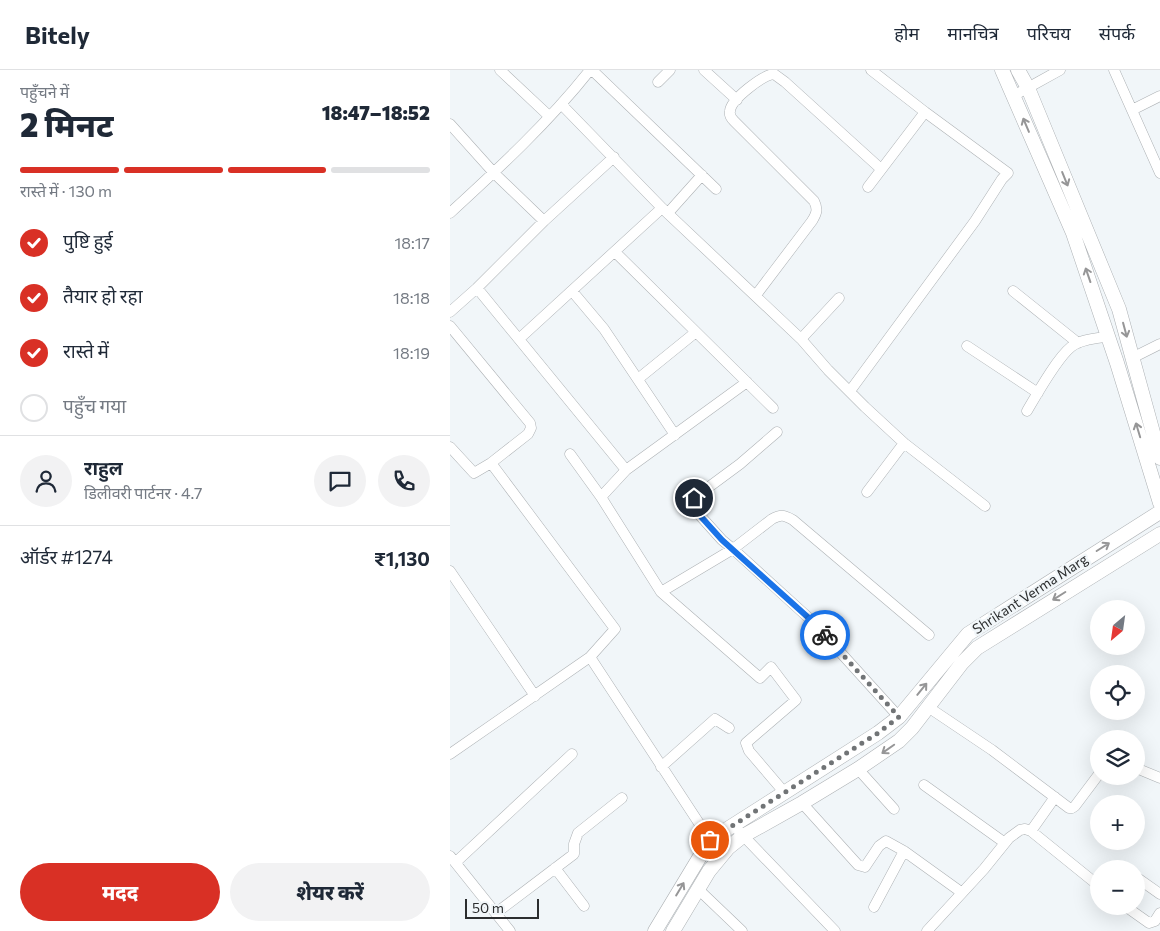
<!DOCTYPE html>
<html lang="hi">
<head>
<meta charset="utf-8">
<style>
	body { margin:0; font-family:Commissioner,"Noto Sans Devanagari",sans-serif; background:#f2f2f3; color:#1f2937; height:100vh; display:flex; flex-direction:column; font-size:19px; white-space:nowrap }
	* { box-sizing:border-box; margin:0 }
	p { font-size:16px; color:#747a83 }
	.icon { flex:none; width:28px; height:28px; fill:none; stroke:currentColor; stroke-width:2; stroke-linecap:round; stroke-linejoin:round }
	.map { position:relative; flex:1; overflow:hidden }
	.details { display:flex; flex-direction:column; background:#fff; width:450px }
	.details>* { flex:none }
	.needle { width:32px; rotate:209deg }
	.controls { position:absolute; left:640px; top:530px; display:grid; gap:10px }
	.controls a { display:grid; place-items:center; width:55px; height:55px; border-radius:50%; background:#fff; box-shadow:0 5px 20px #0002; font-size:25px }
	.scale { position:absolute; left:15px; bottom:12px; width:74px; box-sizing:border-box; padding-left:5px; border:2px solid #2c2e2f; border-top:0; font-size:14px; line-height:18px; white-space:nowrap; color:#2c2e2f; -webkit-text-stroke:4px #f1f6f9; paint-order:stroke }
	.pin { position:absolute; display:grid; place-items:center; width:42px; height:42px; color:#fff; margin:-21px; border:2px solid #fff; border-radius:50%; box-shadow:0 1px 5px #0007 }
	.courier { position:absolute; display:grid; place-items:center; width:50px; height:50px; margin:-25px; border:4px solid #1a73e8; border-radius:50%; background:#fff; color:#222; box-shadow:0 1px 6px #0007 }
	.head em { font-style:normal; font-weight:800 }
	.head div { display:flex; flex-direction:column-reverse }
	.head { display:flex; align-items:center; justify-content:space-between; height:85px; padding:0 20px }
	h1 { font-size:32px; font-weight:800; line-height:38px }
	.bar { display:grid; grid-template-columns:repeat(4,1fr); gap:8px 5px; align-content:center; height:60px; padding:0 20px }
	.bar i { height:6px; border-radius:4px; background:#e0e1e3 }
	.bar .on { background:#d93025 }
	.bar p { grid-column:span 4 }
	.line { display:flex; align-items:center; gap:12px; padding:0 20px; border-top:1px solid #e0e1e3 }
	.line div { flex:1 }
	.round { display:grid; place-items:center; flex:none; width:52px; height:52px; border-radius:26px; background:#f2f2f3 }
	ol { padding:0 20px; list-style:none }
	li { display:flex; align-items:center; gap:15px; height:55px }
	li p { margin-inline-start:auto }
	li .icon { padding:5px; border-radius:50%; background:#d93025; color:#fff; stroke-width:4 }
	li:last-child { color:#747a83 }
	li i { width:28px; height:28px; border:2px solid #e0e1e3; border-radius:50% }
	.action { display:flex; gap:10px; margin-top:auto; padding:10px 20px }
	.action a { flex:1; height:58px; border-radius:30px; background:#d93025; color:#fff; font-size:20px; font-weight:800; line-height:58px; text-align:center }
	.action a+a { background:#f2f2f3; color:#1f2937 }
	header { display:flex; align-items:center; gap:30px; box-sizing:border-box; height:70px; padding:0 25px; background:#fff; border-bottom:1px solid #e0e1e3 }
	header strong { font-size:24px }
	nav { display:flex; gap:28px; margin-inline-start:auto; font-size:18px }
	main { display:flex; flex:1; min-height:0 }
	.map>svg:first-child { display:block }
</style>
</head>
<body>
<header>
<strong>Bitely</strong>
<nav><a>होम</a><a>मानचित्र</a><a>परिचय</a><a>संपर्क</a></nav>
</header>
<main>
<section class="details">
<div class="head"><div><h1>2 मिनट</h1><p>पहुँचने में</p></div><em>18:47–18:52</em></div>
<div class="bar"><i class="on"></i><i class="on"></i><i class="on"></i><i></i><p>रास्ते में · 130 m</p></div>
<ol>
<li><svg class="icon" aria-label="check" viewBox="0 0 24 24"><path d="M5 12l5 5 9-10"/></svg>पुष्टि हुई<p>18:17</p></li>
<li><svg class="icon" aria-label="check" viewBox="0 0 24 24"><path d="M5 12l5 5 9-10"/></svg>तैयार हो रहा<p>18:18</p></li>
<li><svg class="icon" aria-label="check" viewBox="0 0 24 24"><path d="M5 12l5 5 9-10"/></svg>रास्ते में<p>18:19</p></li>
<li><i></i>पहुँच गया</li>
</ol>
<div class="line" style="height:90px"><a class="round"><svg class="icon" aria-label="person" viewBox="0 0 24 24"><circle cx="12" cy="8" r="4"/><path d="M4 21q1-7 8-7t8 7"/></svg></a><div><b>राहुल</b><p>डिलीवरी पार्टनर · 4.7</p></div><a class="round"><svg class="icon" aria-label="chat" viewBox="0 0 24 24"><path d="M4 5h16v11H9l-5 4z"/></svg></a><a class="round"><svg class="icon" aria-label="phone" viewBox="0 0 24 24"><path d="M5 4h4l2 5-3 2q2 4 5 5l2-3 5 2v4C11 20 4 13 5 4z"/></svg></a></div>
<div class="line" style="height:65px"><div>ऑर्डर #1274</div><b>₹1,130</b></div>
<div class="action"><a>मदद</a><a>शेयर करें</a></div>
</section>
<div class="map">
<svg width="710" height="861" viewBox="0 0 710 861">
	<rect width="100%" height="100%" fill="#f1f6f9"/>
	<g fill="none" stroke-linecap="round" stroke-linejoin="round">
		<g stroke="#adb1b4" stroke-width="11">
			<path id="street" d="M50,0L99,46
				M142,0L266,119
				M254,0L287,30
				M664,0L710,103
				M208,12L220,0
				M563,26L610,0
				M111,34L212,138L351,269L378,300L415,337L454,373L535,436
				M682,40L710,26
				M0,54L44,103L94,151L27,218
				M418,117L475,42
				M0,143C49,98 99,52 140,0
				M218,143L252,105
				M94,151L164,87
				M165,182L323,338
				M122,221L154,259L225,365
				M563,221L628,273
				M306,225L362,151C367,143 368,139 364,131L284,51C281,48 279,45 280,41C281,29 313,5 324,4L335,12L431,99
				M0,242L27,218L176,400L151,427L211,522L310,608L321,597L346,630L296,673L299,681L334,722
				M0,256L80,353L81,358L78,364L41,393
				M69,269L212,138
				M351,269L389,228
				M517,276L588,323
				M682,288L710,274
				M188,309L246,262
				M400,321L525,151L552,109L558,103L475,42L421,0
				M577,341C587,324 607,288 621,277C630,269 647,269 658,266
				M327,362L290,394L244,428L243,436L245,440L272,470L283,479L322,449C331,444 334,445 343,450L479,565
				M0,377L24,403L41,393L165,559L140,587L260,770
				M120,384L151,427
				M176,400L297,312
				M417,422L454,373
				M0,501L85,626
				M211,522L283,479L361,550L449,647
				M478,637L542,680L619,738H622L625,736L649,704
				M0,684L140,587
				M211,697L265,649L279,658
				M686,698L710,708
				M408,699L444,739
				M474,715L555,773
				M352,733L408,795L415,797L429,776L436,771L454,781L511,822
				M283,755L385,861
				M581,761L605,727
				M0,786L60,861
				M6,792L122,684
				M105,798L134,836
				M686,807L710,824
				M248,819L292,861
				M675,836L699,853L705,851L710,843
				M424,837L454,781
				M46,843L124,784V774L128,763L172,728
				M477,861L534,799L559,768L570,760L575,759L581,761L649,816"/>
		</g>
		<g stroke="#adb1b4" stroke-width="15">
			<path id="secondary" d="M552,0L623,163L667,293L710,433
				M568,0L578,18L669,239L710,388
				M205,861L260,770L428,663L449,647L518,564L710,442
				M223,861L259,801L278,778L293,766L352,733L408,699L449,671L462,658L512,593L527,578L710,464"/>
		</g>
		<use href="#street" stroke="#fff" stroke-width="10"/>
		<use href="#secondary" stroke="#fff" stroke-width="14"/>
	</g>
	<defs><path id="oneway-shaft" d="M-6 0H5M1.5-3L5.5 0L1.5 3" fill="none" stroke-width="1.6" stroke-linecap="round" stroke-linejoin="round" transform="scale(1.25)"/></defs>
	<g stroke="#969697">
		<use href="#oneway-shaft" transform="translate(576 55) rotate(-113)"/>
		<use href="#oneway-shaft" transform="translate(615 109) rotate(68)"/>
		<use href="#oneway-shaft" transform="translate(638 205) rotate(-109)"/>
		<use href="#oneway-shaft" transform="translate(675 260) rotate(75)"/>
		<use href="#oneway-shaft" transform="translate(688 360) rotate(-107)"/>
		<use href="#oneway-shaft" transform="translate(653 477) rotate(-32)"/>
		<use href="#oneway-shaft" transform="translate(609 526) rotate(148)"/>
		<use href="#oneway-shaft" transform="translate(472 619) rotate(-51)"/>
		<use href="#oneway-shaft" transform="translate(438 679) rotate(145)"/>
		<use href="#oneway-shaft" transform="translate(230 819) rotate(-59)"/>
	</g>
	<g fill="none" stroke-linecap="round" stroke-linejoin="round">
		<path stroke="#717476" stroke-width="5" stroke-dasharray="0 9" d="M260,770L428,663L449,647L375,565"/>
		<path stroke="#1a73e8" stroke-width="6" d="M244,428L242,436L245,440L272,470L361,550L375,565"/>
	</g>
	<g text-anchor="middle" stroke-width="4.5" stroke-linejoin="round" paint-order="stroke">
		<g font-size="14" fill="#2c2e2f" stroke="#f1f6f9">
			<text transform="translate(580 524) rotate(-33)" y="5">Shrikant Verma Marg</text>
		</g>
	</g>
</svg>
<div class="controls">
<a><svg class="needle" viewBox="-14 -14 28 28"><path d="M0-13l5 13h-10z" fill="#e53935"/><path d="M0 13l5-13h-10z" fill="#747a83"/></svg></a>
<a><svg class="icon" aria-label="locate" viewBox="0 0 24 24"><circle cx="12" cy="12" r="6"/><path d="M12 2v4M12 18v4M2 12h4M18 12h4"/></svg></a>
<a><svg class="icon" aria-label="layers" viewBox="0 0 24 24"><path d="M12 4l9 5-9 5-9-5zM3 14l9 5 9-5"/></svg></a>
<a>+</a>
<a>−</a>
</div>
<div class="scale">50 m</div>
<div class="pin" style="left:260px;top:770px;background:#ea580c"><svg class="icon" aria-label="bag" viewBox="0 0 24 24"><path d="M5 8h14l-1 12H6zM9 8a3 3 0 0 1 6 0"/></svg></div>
<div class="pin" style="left:244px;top:428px;background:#1f2937"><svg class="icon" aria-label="home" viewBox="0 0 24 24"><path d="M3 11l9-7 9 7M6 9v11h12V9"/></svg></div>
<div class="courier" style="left:375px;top:565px"><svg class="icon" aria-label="bike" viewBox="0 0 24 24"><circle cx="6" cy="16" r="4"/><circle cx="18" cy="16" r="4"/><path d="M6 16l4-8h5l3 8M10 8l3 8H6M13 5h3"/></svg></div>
</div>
</main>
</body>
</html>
